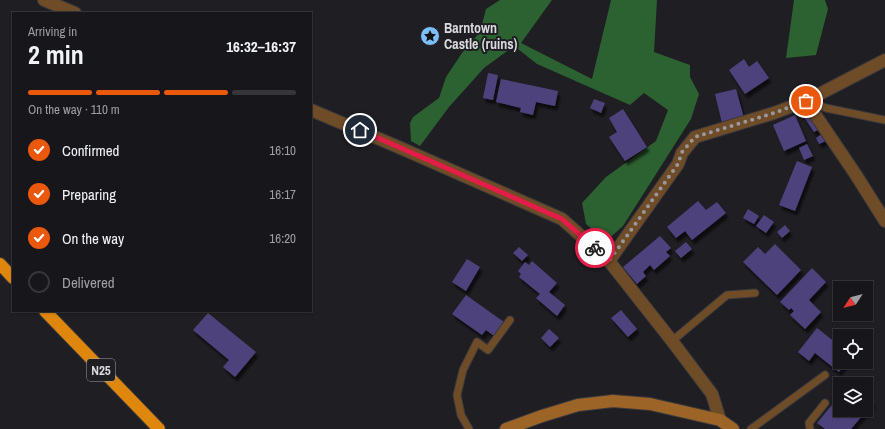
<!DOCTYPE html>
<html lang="en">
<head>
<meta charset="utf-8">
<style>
	body { margin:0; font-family:"Archivo Narrow",sans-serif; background:#201f23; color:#f1f3f6; height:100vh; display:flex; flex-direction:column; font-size:15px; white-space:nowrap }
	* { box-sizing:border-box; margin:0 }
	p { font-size:13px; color:#9e9fa2 }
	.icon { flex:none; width:22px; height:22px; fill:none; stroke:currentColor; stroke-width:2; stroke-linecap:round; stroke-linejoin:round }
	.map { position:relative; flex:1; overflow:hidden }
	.side { position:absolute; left:12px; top:12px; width:300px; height:300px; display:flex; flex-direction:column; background:#17161a; border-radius:0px; box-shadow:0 1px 3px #0004,0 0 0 1px #363539 }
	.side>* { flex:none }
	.needle { width:26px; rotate:234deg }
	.tools { position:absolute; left:833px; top:281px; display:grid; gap:8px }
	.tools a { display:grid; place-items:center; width:40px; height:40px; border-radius:0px; background:#17161a; box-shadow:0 1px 3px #0004,0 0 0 1px #363539; font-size:20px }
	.pin { position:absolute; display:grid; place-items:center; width:34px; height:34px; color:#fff; margin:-17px; border:2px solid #fff; border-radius:50%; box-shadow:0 1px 4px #0007 }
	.courier { position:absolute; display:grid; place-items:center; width:40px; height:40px; margin:-20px; border:3px solid #e11d48; border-radius:50%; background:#fff; color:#222; box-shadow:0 1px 5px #0007 }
	.head em { font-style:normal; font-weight:700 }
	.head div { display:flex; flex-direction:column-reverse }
	.head { display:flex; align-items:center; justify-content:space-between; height:68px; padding:0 16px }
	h1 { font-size:26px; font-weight:700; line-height:30px }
	.bar { display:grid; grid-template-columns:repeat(4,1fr); gap:6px 4px; align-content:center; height:48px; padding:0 16px }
	.bar i { height:5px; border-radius:3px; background:#363539 }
	.bar .on { background:#ea580c }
	.bar p { grid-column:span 4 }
	ol { padding:0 16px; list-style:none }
	li { display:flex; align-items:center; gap:12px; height:44px }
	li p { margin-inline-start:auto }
	li .icon { padding:4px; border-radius:50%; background:#ea580c; color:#fff; stroke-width:4 }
	li:last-child { color:#9e9fa2 }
	li i { width:22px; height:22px; border:2px solid #363539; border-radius:50% }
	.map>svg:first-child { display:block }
</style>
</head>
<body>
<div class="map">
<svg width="885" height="429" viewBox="0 0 885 429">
	<defs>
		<filter id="shadow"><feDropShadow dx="2.5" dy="4.5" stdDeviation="1" flood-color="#0009"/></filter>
	</defs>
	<rect width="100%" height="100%" fill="#1f1e23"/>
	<path fill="#2c6131" d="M500,0H552L521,43L592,79L611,0H657L654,52L690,65V77L699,94L691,119L623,226L606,241L586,224L582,203L606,177L656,141L668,110L644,93L630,105L537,64L514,46L484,68L449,107L420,146L411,141L410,123L413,117L439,98L446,77L462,53L480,32L486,9Z
		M794,0H825L828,9L816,55L786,58Z"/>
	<path fill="#4e427c" filter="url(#shadow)" d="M744,59L749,67L757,61L769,78L745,94L729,70Z
		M488,73L498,75L493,100L483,98Z
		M501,79L558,91L555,106L536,102L533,115L520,112L521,108L496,102Z
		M736,89L744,118L722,123L715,94Z
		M594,99L605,103L601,113L590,108Z
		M623,109L647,147L625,161L609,137L617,132L609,118Z
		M809,114L820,129L814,132L804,117Z
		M795,115L806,141L784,151L773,125Z
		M822,134L826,141L819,144L816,138Z
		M807,144L813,156L804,160L799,148Z
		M797,161L812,167L795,211L779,205Z
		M698,201L706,210L717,202L726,213L692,240L685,231L676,238L667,227Z
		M748,209L759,216L754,224L743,218Z
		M764,215L774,222L766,233L756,226Z
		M785,225L790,231L782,238L777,232Z
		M660,236L671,248L666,252L670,256L654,270L650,265L643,272L646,276L637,284L623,267Z
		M686,242L692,249L681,258L675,251Z
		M775,244L801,270L777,295L743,262L758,247L765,254Z
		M519,247L528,255L522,261L513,253Z
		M467,259L480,267L466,291L452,282Z
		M532,261L557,283L549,292L565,305L557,316L536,298L540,294L519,277L521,274L518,271L525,262L529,265Z
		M812,268L826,282L809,300L821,312L805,329L790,315L794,311L791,308L789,310L780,302Z
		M466,295L504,322L494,336L486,330L482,335L452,314Z
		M621,310L637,329L628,337L611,318Z
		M208,313L256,352L235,377L223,367L229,360L193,330Z
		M817,328L840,346V362H846L839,372L815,353L809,361L798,352Z
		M549,329L559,338L550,347L541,338Z
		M866,397L873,403L851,429H825L817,423L837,399L840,402V410H866Z"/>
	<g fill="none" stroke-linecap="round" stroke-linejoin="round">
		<g stroke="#39383d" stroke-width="9">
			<path id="lane" d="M808,101L826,108L885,120
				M672,341L727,295L755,293
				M469,429L461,415L457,395L463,370L477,342L488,350L510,320
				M751,429L825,375
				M810,429L809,423L825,403"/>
		</g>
		<g stroke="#39383d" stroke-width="14">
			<path id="street" d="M44,0L75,13
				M806,101L856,175L885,221
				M311,110L396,146L562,219L609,261L672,341L712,394L720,420
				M609,261L678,164L682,153L695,137L774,113L806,101L885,60"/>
		</g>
		<g stroke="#39383d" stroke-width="14">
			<path id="secondary" d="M506,429L542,416L578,405L613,401L650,404L720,420L733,429"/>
		</g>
		<g stroke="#39383d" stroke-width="14">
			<path id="highway" d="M0,264L13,278
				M45,311L159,429"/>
		</g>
		<use href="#lane" stroke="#6f4c28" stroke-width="7"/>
		<use href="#street" stroke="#6f4c28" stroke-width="12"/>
		<use href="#secondary" stroke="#9c6426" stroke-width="12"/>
		<use href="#highway" stroke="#df870d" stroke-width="12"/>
	</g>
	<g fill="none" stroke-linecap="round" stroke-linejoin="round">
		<path stroke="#99989d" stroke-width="4" stroke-dasharray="0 7.2" d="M595,248L609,261L678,164L682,152L695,137L774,113L806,101"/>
		<path stroke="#e11d48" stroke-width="5" d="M360,130L562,219L595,248"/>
	</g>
	<defs>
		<g id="sight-disc" transform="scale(1)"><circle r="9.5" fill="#7abff8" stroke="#1f1e23"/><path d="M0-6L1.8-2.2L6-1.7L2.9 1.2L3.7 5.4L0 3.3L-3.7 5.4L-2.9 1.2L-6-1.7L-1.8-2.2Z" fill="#111"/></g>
	</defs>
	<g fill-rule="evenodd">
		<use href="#sight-disc" x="430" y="36"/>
	</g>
	<g text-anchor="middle" stroke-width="4" stroke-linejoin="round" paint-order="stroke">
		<rect fill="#1f1e23" stroke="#a2a2a6" stroke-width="1" x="87" y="359" width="28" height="22" rx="3"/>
		<g font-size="13" font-weight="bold" fill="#dadade">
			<text x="101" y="375">N25</text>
		</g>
		<g font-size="14" font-weight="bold" fill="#dadade" stroke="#1f1e23" text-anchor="start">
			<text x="444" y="33">Barntown<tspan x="444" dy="16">Castle (ruins)</tspan></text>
		</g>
	</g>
</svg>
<div class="tools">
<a><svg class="needle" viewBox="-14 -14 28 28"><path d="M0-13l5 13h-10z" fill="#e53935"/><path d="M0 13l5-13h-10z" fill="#9e9fa2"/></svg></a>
<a><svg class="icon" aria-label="locate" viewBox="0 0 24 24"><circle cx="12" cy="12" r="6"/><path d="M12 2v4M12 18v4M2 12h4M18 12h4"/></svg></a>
<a><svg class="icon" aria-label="layers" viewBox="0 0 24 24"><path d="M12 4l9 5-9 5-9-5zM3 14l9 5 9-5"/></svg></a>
</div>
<div class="pin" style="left:806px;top:101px;background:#ea580c"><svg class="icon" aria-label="bag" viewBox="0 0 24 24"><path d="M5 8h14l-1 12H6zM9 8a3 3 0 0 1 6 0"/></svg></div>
<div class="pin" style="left:360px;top:130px;background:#1f2937"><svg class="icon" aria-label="home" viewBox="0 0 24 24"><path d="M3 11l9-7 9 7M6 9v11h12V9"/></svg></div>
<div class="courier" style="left:595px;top:248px"><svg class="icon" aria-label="bike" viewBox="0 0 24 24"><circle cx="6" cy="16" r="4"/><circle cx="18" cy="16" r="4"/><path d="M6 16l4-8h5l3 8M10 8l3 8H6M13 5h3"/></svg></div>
<section class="side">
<div class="head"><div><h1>2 min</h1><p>Arriving in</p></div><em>16:32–16:37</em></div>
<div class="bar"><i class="on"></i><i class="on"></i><i class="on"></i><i></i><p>On the way · 110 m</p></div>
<ol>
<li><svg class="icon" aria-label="check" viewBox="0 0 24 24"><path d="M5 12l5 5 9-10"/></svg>Confirmed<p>16:10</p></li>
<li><svg class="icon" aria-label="check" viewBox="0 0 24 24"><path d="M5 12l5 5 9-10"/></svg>Preparing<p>16:17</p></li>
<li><svg class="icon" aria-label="check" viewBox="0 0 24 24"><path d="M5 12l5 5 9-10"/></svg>On the way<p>16:20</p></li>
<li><i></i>Delivered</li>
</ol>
</section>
</div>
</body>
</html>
